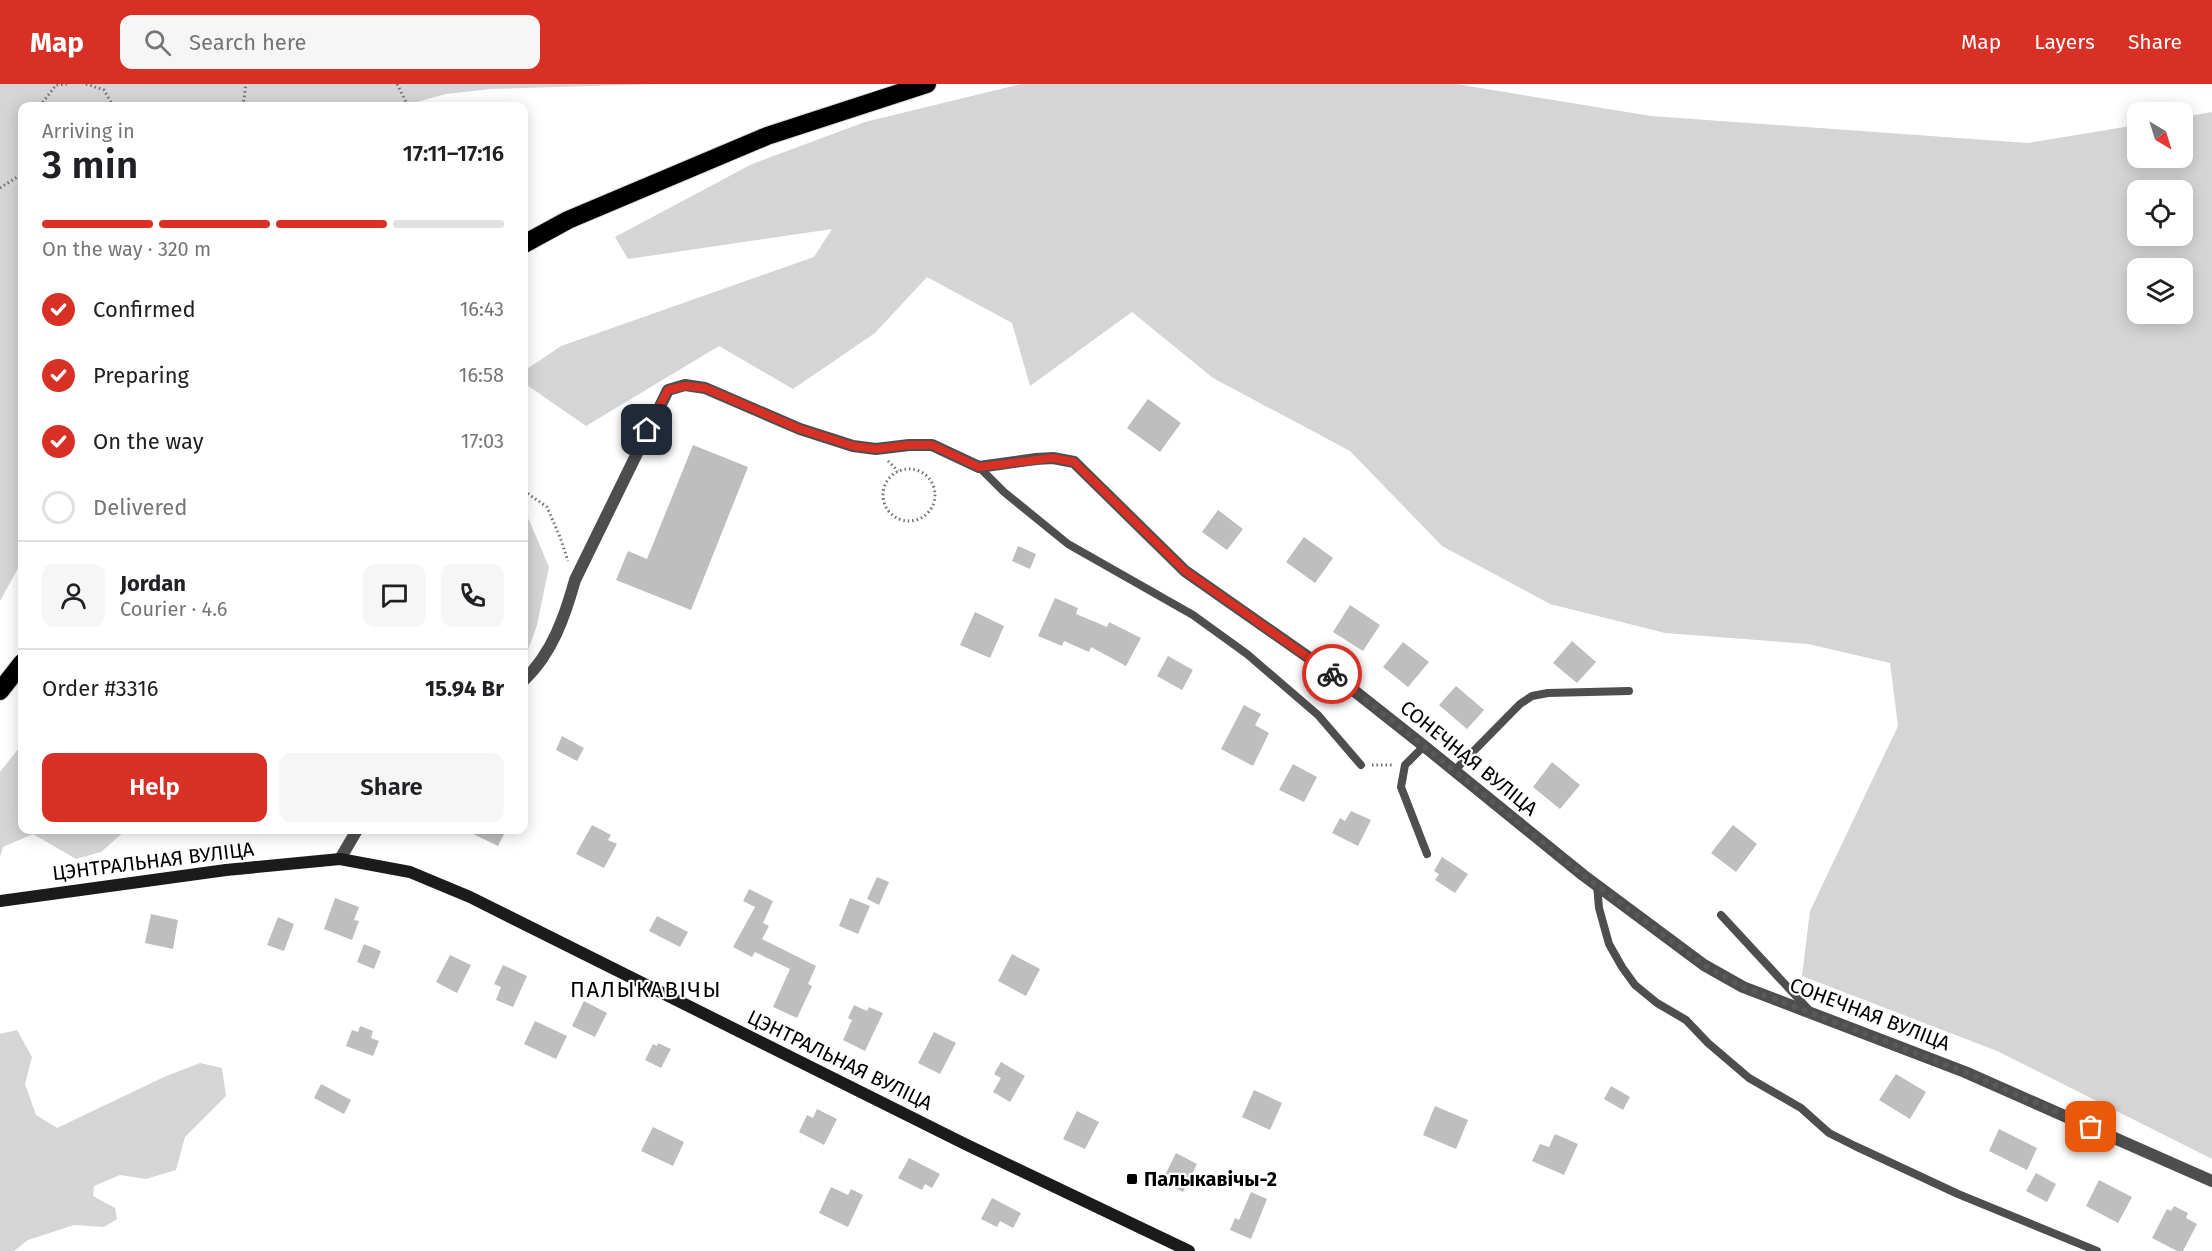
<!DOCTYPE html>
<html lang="en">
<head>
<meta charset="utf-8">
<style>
	body { margin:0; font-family:"Fira Sans",sans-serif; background:#f6f6f6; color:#202124; height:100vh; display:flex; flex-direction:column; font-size:22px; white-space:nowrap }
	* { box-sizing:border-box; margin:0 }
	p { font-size:20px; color:#757577 }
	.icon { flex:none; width:33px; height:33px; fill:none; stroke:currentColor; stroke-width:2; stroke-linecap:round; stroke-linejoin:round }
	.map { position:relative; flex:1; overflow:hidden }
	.details { position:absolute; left:18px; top:18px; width:510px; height:732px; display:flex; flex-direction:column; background:#fff; border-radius:12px; box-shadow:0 3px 15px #0003 }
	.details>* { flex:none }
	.needle { width:39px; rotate:142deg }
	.fabs { position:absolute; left:2127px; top:18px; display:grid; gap:12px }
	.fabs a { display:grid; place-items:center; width:66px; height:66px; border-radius:12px; background:#fff; box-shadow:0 3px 15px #0003; font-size:30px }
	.pin { position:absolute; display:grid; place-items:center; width:51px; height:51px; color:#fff; margin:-26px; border-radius:12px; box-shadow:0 3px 9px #0006 }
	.courier { position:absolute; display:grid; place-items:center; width:60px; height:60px; margin:-30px; border:4px solid #d93025; border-radius:50%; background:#fff; color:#222; box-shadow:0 2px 8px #0007 }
	.head em { font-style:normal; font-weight:600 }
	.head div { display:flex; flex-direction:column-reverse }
	.head { display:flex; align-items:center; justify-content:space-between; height:102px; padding:0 24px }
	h1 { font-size:39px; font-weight:600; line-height:45px }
	.bar { display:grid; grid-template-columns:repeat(4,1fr); gap:9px 6px; align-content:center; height:72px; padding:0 24px }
	.bar i { height:8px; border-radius:4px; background:#e0e0e0 }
	.bar .active { background:#d93025 }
	.bar p { grid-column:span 4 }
	.line { display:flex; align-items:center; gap:15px; padding:0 24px; border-top:2px solid #e0e0e0 }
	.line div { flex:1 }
	.round { display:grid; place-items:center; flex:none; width:63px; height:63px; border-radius:12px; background:#f6f6f6 }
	ol { padding:0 24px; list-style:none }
	li { display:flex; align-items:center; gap:18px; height:66px }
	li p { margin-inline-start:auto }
	li .icon { padding:6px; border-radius:50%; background:#d93025; color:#fff; stroke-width:4 }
	li:last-child { color:#757577 }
	li i { width:33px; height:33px; border:3px solid #e0e0e0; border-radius:50% }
	.cta { display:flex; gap:12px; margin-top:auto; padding:12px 24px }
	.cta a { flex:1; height:69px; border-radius:12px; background:#d93025; color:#fff; font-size:24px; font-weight:600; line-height:69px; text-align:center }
	.cta a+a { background:#f6f6f6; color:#202124 }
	header { display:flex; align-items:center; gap:36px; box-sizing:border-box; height:84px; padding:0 30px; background:#d93025; color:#fff }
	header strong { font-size:28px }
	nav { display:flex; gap:33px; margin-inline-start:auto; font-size:21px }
	.search { width:420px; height:54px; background:#f6f6f6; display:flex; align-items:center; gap:15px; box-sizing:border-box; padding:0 21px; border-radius:12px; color:#757577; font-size:22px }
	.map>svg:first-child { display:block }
</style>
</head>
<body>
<header>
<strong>Map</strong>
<div class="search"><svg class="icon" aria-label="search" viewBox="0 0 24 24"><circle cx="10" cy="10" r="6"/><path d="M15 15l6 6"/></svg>Search here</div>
<nav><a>Map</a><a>Layers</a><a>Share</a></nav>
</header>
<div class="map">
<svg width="2212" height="1167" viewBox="0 0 2212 1167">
	<rect width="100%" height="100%" fill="#fff"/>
	<path fill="#d5d5d5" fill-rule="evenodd" d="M0,0H659L491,5L446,10L402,22H22V477L0,517Z
		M1021,0H1456L1651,32L2028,59L2137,41L2138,74H2182L2183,33L2212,28V1075L1997,967L1802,892L1810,827L1898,642L1890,579L1808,560L1665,549L1550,520L1442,462L1350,367L1213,294L1132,228L1030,302L1012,239L927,193L875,249L793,305L719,262L586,342L524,299V287L561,262L814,173L832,145L628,175L615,153L752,80L865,38ZM2182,106V152H2138V106ZM2138,184H2182V230H2138Z
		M524,430L529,436L549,483L537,541L524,577Z
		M22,660V746H126L101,768L76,775L33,750L3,763L0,773V688Z
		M17,946L32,973L25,1000L36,1031L57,1044L164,993L200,979L222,984L226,1012L185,1053L176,1086L146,1095L120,1091L94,1102L93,1112L115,1124L117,1135L104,1143L74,1141L28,1156L14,1167H0V950Z"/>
	<path fill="#bebebe" d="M1148,315L1181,339L1160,368L1127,344Z
		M693,361L748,383L691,526L616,496L628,467L647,475Z
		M1218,426L1243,445L1227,466L1202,448Z
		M1304,453L1333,474L1315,499L1286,478Z
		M1018,462L1036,470L1030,485L1012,477Z
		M1055,514L1078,524L1076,530L1107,543L1109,538L1141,554L1126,582L1091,563L1089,568L1064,557L1062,562L1038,552Z
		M1350,521L1380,541L1363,567L1333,548Z
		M975,528L1004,542L990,574L960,561Z
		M1572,557L1596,578L1577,599L1553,579Z
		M1403,558L1429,578L1408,603L1383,583Z
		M1168,572L1193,586L1182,606L1157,592Z
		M1456,602L1484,626L1467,645L1439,621Z
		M1244,621L1261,630L1255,641L1269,649L1253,682L1221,665Z
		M562,652L584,664L577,677L556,666Z
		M1552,678L1580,701L1560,725L1533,703Z
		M1293,680L1317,693L1304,718L1279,706Z
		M1351,727L1371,736L1358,762L1332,749L1340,734L1345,737Z
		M592,741L611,751L608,756L617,760L604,784L576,770Z
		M1733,741L1757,760L1736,788L1711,769Z
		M465,746H506L498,762Z
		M1442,773L1468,790L1455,809L1435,796L1439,790L1434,787Z
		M877,793L889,798L879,821L867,815Z
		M749,805L773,817L763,839L769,842L762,855L816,882L808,900L812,902L797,934L773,923L790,885L755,868L752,873L733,863L755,823L743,817Z
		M335,814L359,823L354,836L359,837L352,856L324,845Z
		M850,814L870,822L858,850L839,842Z
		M151,830L178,836L173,865L145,859Z
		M657,832L688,848L680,863L649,847Z
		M278,833L294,840L284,867L267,861Z
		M364,860L381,867L374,885L357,878Z
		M1012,870L1040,885L1026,912L998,897Z
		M450,871L471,881L457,909L436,898Z
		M503,881L527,892L513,923L496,916L501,903L494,900Z
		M584,917L607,929L595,953L572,942Z
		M854,921L867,927L869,923L883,929L865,967L843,956L852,936L848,934Z
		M535,937L567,952L556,975L524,960Z
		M360,942L373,947L371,954L379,957L373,972L346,962L352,946L358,948Z
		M934,948L956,959L940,990L918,979Z
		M658,959L671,965L661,984L645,976L653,960L657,962Z
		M1001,978L1025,992L1010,1018L993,1008L1001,994L994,990Z
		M1896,990L1926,1008L1910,1035L1879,1016Z
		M321,1000L351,1016L344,1030L314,1014Z
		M1611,1002L1630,1013L1623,1026L1604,1015Z
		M1254,1006L1282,1019L1270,1046L1242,1033Z
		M1435,1022L1468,1036L1456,1065L1423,1051Z
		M817,1025L837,1035L824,1061L799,1048L807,1031L813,1034Z
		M1077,1027L1099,1038L1085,1065L1063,1055Z
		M653,1043L684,1058L673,1082L641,1067Z
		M1999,1045L2037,1064L2027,1086L1989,1067Z
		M1555,1050L1578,1060L1564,1091L1532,1077L1540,1060L1549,1063Z
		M1176,1069L1197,1080L1183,1108L1162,1097Z
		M909,1074L940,1090L932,1104L925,1100L922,1106L898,1094Z
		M2036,1089L2056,1100L2047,1118L2026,1107Z
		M2099,1096L2132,1113L2118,1139L2086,1122Z
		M831,1103L848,1111L851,1105L863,1111L848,1143L819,1129Z
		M1251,1108L1267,1115L1251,1155L1230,1146L1235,1134L1239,1136Z
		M992,1114L1021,1129L1013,1144L1000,1137L997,1143L981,1135Z
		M2174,1122L2188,1129L2186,1134L2197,1140L2183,1167H2177L2152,1154L2167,1125L2171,1127Z"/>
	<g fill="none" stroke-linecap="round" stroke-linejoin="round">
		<g stroke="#dbdbdb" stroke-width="20">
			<path id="highway" d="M524,160L568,136L767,52L927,0
				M0,607L22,579"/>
		</g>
		<path stroke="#707070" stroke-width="3" stroke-dasharray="1.5 3" stroke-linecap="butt" d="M86,0L104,6L113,22
			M397,0L408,22
			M40,22L56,1L67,0
			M243,22L246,0
			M0,104L22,90
			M888,377L898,387
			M883 411a26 26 0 1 1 52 0a26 26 0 1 1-52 0Z
			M524,407L547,423L560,453L568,477
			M1372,681H1392"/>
		<path stroke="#4e4e4e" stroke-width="8" d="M979,383L1004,408L1068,460L1193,531L1247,570L1318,631L1361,681
			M1424,662L1405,681L1401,703L1427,770
			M1454,687L1520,620L1532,612L1548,609L1629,607
			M1597,801L1599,824L1609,860L1622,883L1635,901L1657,919L1686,936L1708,959L1749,994L1801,1024L1829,1049L1855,1062L1958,1110L2097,1167
			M1721,831L1808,925"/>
		<path stroke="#4e4e4e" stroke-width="12" d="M524,596C552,570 565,532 575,496L668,306L685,301L705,304L800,345L853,362L876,365L909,361H932L979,383L1036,375L1053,374L1074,378L1185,487L1338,594L1424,662L1583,791L1704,881L1743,903L1965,988L2212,1097
			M340,775L357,746"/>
		<path stroke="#1b1b1b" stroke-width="12" d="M0,817L226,786L340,775L410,788L470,813L967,1061L1189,1167"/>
		<use href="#highway" stroke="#000" stroke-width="18"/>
	</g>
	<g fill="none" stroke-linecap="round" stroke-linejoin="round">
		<path stroke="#595959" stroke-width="6" stroke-dasharray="0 10.8" d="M1332,590L1424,662L1583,791L1704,881L1743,903L1965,988L2091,1043"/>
		<path stroke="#d93025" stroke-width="8" d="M647,346L668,306L685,302L705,304L800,345L853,362L876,365L909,361H932L979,383L1053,374L1074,378L1185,487L1332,590"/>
	</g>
	<rect fill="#000" stroke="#fff" stroke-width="2" x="1126" y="1089" width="12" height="12" rx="3"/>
	<g text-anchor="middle" stroke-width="4.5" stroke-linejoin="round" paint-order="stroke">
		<g font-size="20" fill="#000" stroke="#fff">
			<text transform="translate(1469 674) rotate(39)" y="7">СОНЕЧНАЯ ВУЛІЦА</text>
			<text transform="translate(153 777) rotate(-7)" y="7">ЦЭНТРАЛЬНАЯ ВУЛІЦА</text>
			<text transform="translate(1870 930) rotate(21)" y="7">СОНЕЧНАЯ ВУЛІЦА</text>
			<text transform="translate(840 976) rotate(26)" y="7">ЦЭНТРАЛЬНАЯ ВУЛІЦА</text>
		</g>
		<g font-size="20" font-weight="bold" fill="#000" stroke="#fff" text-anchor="start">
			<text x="1144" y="1102">Палыкавічы-2</text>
		</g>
		<g font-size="22" letter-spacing="1.5" fill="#000" stroke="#fff">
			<text x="646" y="913">ПАЛЫКАВІЧЫ</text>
		</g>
	</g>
</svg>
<div class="fabs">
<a><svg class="needle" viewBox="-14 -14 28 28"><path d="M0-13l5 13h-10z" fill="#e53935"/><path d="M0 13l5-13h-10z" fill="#757577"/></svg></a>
<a><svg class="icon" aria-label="locate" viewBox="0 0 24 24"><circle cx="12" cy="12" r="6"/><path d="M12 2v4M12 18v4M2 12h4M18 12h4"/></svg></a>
<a><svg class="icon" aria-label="layers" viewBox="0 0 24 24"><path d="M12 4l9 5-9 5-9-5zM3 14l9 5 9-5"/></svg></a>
</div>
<div class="pin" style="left:2091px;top:1043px;background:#ea580c"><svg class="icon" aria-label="bag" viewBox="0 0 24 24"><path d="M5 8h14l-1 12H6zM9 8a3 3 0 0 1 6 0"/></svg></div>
<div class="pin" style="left:647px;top:346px;background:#1f2937"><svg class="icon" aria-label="home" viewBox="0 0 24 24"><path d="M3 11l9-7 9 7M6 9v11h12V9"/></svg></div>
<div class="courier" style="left:1332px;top:590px"><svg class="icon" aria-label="bike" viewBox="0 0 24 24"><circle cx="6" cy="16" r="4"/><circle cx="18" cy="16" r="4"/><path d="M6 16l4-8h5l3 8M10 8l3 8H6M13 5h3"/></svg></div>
<section class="details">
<div class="head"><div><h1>3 min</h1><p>Arriving in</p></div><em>17:11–17:16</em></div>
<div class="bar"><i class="active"></i><i class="active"></i><i class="active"></i><i></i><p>On the way · 320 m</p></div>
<ol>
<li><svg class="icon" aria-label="check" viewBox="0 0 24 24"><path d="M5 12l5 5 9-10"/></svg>Confirmed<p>16:43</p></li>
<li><svg class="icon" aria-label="check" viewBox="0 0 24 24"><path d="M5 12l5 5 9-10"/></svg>Preparing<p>16:58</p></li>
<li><svg class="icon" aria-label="check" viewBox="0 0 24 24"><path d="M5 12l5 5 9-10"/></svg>On the way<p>17:03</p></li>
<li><i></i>Delivered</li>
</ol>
<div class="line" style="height:108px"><a class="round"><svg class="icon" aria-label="person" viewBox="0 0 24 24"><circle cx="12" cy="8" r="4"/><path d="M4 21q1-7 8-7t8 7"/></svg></a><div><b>Jordan</b><p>Courier · 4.6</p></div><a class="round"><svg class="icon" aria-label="chat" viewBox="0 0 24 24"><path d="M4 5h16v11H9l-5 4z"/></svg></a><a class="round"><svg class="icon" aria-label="phone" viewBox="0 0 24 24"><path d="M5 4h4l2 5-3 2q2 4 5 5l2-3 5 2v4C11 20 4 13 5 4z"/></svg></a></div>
<div class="line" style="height:78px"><div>Order #3316</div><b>15.94 Br</b></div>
<div class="cta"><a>Help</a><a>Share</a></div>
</section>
</div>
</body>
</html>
